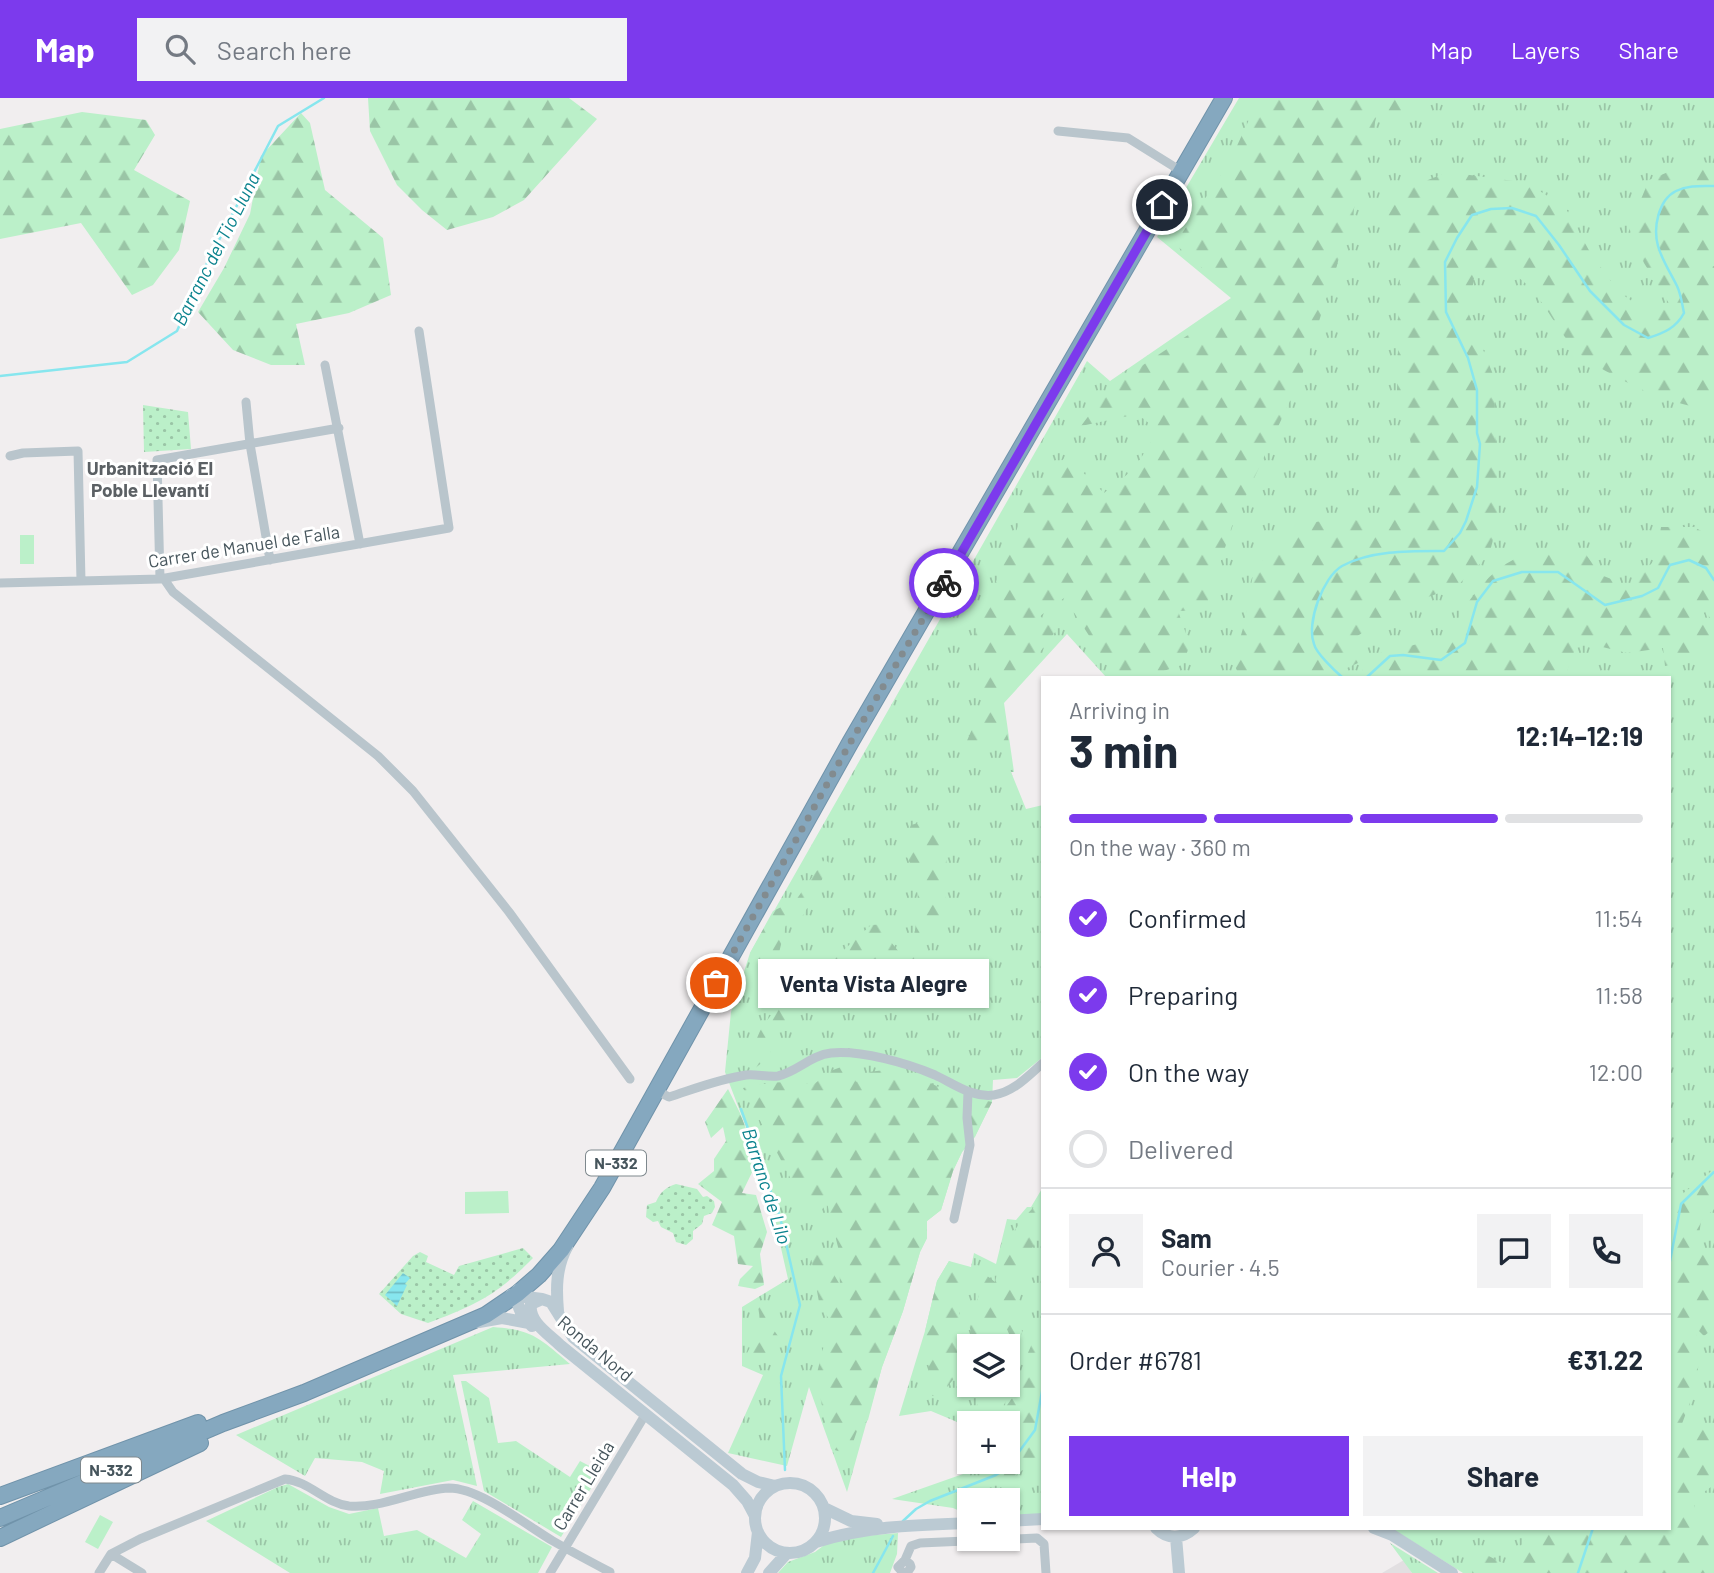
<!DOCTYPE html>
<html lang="en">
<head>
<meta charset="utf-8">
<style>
	body { margin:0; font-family:Barlow,sans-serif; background:#f2f2f3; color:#1f2937; height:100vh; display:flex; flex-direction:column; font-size:26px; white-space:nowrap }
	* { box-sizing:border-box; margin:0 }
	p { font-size:23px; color:#747a83 }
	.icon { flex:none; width:38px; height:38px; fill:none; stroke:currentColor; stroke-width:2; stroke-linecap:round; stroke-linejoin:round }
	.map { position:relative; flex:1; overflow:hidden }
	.sheet { position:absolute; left:1041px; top:578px; width:630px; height:854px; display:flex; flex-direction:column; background:#fff; border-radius:0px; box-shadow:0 2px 5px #0004 }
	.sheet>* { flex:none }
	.tools { position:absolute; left:957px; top:1236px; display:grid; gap:14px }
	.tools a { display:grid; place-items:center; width:63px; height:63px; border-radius:0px; background:#fff; box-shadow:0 2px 5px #0004; font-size:35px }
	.pin { position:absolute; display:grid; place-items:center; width:60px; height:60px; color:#fff; margin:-30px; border:4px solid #fff; border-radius:50%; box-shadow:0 2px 7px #0007 }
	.courier { position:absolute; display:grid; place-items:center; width:70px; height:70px; margin:-35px; border:5px solid #7c3aed; border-radius:50%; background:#fff; color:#222; box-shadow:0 2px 9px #0007 }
	.bubble { position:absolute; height:49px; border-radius:0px; background:#fff; box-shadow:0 2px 5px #0004; font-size:23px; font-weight:700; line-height:49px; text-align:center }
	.overview em { font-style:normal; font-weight:700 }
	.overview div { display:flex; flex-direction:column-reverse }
	.overview { display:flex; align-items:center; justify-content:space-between; height:119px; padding:0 28px }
	h1 { font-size:46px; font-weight:700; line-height:52px }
	.bar { display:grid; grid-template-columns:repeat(4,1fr); gap:10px 7px; align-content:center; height:84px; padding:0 28px }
	.bar i { height:9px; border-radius:5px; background:#e0e1e3 }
	.bar .on { background:#7c3aed }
	.bar p { grid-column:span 4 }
	.line { display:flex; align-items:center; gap:18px; padding:0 28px; border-top:2px solid #e0e1e3 }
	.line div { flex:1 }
	.round { display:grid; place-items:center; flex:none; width:74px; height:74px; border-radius:0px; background:#f2f2f3 }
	ol { padding:0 28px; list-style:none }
	li { display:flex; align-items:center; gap:21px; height:77px }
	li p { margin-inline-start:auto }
	li .icon { padding:7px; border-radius:50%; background:#7c3aed; color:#fff; stroke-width:4 }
	li:last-child { color:#747a83 }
	li i { width:38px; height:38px; border:4px solid #e0e1e3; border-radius:50% }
	.cta { display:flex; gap:14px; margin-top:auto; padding:14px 28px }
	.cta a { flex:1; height:80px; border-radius:0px; background:#7c3aed; color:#fff; font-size:28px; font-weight:700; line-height:80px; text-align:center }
	.cta a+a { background:#f2f2f3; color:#1f2937 }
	header { display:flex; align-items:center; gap:42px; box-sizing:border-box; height:98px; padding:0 35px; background:#7c3aed; color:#fff }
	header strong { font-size:33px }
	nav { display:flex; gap:38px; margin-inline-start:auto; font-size:24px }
	.search { width:490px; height:63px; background:#f2f2f3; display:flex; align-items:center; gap:18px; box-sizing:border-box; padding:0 24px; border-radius:0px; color:#747a83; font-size:26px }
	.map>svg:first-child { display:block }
</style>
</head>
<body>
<header>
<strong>Map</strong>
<div class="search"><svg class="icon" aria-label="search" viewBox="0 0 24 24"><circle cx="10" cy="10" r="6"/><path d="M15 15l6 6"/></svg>Search here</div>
<nav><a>Map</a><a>Layers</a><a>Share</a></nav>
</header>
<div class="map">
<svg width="1714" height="1475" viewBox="0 0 1714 1475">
	<defs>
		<pattern id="grass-tufts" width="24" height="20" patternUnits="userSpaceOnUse" patternTransform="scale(1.75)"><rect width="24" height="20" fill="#bbf0c9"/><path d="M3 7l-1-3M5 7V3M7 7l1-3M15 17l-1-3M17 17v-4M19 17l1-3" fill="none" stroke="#9ac5a6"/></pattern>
		<pattern id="forest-firs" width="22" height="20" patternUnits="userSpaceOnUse" patternTransform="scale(1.75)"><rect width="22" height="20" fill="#bbf0c9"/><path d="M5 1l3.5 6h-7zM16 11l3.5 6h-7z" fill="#9ac5a6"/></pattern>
		<pattern id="park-dots" width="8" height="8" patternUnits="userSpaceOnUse" patternTransform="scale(1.75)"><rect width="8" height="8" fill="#bbf0c9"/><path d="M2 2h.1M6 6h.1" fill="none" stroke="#9ac5a6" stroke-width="1.8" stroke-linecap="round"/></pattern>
		<pattern id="water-rules" width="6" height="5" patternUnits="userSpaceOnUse" patternTransform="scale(1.75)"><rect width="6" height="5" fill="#87e6ee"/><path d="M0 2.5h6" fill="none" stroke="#70bdc4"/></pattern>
	</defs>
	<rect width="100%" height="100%" fill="#f1eeef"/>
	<path fill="#e2dfe1" d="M1404,1462L1412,1475H1382Z"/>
	<path fill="url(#grass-tufts)" fill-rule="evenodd" d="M1239,0H1714V1475H1463L1391,1430H1670V579H1106L1067,536L1004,605L1014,674H1011L1026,711L1043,707V959L1017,980L993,982L992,1004L975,1038L962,1054L953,1073L941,1112L927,1123V1140L920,1154L903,1213L882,1269L847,1394L809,1289L787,1368L728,1355L763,1277L742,1268V1209L788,1181L765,1079L725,974L731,914L750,855L1087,263L1110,283L1231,200L1157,139Z
		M1043,1089V1416L1008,1418V1402H970L969,1417L953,1410L892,1401L963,1376L969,1348L970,1363H1008V1325H970L969,1329L931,1313L899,1318L925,1233L937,1183L949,1163L971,1169L974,1155L996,1166L1007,1121L1016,1122L1027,1109H1031ZM970,1248H1008V1286H970Z
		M493,1229C534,1232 540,1241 570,1266L453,1277L477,1388L453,1382L380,1396L384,1373L362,1364L315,1360L305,1378L236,1337Z
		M461,1283H466L489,1300L498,1345L516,1343L570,1379L580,1363L601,1374L561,1439L484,1393Z
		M288,1386L329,1409L349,1416L378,1410L384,1438L417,1432L466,1460L481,1436L462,1422L473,1403L552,1449L538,1475H290L206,1423L278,1389Z
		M898,1435L897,1456L890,1475H778L788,1464L815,1454L827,1445L852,1439Z
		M1390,1445L1438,1475H1412Z"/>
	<path fill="url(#forest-firs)" d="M368,0H569L597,21L524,102L493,119L447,132L422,112L397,87L370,33Z
		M1259,0H1430L1404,18L1376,20L1352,119L1302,277L1232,428L1205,512L1178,513L1190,547L1182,567L1145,579H1116L1073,513L1072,494L1040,518L1056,533L1001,605L1010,650L966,645L985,601L973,542L1028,403L1066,358L1104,395L1134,371L1158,333L1138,316L1081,328L1110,289L1239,203L1175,146L1230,63Z
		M82,14L146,22L155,37L134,72L190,103L179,152L153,187L132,197L81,125L0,141V31Z
		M301,15L310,25L325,92L383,140L391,197L349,215L296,226L305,267H271L233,252L198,214L224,170L250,116L261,58Z
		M1697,62L1714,67V168L1711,169L1714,173V315C1694,308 1671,304 1652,296C1631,287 1608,275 1589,263C1547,236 1537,155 1475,175L1468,214L1494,279L1498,423L1489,457L1457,488L1405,508L1351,542L1358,565L1334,576L1343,579H1240L1233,564L1244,527L1254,471L1296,427L1342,420L1380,426L1391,378L1412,357L1409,330L1397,293L1400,170L1411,123L1386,121L1393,96L1448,74L1527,85L1565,109L1591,156L1619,194L1650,216L1670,207L1644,165L1629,130L1649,82Z
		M1661,429H1694L1714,440V526L1701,506L1714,546V558L1665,568L1663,550L1627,555L1578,543L1567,574L1549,579H1430L1419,573L1418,579H1358L1372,557L1426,544H1445C1475,485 1511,439 1584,454L1601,477L1629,488L1656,461Z
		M940,719C942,732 947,746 947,758C946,785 939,793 954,819L934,840L914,841L918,808L917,780L902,748L911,727Z
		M825,761L830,766L803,818L796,813L786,826L778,859L767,878L761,863L750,855L773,813L796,802Z
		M890,826L891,844L899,854L918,851L911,871H901V882L947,905L903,908L893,894C863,910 839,914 805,911V898C833,898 863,893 876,866L825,886L824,870L871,827Z
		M783,905L788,919V933L775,932L770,958L754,971C751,941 762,925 783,905Z
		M849,966L856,984L869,974L892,971L911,986L915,977L950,995L992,1004L975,1039L962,1054L953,1073L941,1112L927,1123V1140L920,1154L903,1213L882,1269L868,1322L857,1333L849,1356L831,1351L816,1279L830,1223L819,1204L810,1154L818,1149L840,1187L839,1153L827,1105L813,1123L743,990C768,984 789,982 814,986L833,972Z
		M728,991L740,1015L758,1062L742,1095L756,1097L767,1134L760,1156L764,1187L755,1191L738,1188L740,1181L753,1168L738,1166L734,1138L712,1127L722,1104L698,1086L714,1073V1061L726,1043L723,1029L711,1040L705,1024Z
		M1714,1071V1111L1701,1123L1697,1151L1714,1167V1230L1704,1238L1695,1229C1704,1271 1695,1292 1680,1331L1714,1327V1387L1695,1400L1694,1417L1714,1415V1469L1711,1475H1525L1516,1455L1533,1430H1670V1112L1681,1097Z
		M1040,1103L1043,1106V1127L1022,1172L1019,1205L1022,1234L1017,1254L1006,1229L987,1232L989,1248H974L969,1226L986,1177L995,1184C1004,1147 1012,1130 1040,1103Z
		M949,1163L966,1172L959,1213L963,1244L962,1271L947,1289L946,1277L938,1280L940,1298H932L925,1233L937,1183Z
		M756,1203L772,1208L773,1231L778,1238L764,1260L744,1261C755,1239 765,1228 756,1203Z
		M1043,1221V1359L1025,1370L1001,1389L981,1372L976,1363H1008V1325H974L979,1294L971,1286H994L995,1290L998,1286H1006L1005,1310L1023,1285L1027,1257Z
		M1479,1453L1508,1468L1506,1475H1472Z"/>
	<path fill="url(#park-dots)" d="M143,307L188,314L191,351L144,354Z
		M676,1086L697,1091L703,1099L707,1098L714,1103L715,1109L712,1115L704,1118L702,1126L693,1133V1141L686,1147L676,1144L673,1135L661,1129L658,1123L653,1124L646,1119L647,1107L656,1104C660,1094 666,1089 676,1086Z
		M523,1150L533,1160C497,1197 476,1207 428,1225L401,1216L379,1196L413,1158L420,1154L428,1158L426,1164L454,1177L459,1168Z"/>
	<path fill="#bbf0c9" d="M20,437H34V466H20Z
		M508,1093L509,1115L465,1116V1094Z
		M100,1417L113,1424L98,1451L85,1444Z"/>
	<path fill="url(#water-rules)" d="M403,1175L410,1180L405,1186L407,1187L397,1208L385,1197Z"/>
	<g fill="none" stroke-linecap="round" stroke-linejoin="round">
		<path stroke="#87e6ee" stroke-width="2.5" d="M0,278L127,264L177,233L204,171L278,28L324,0
			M1342,579C1335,573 1316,555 1314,546C1306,525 1323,479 1342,468C1372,452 1411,453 1444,453L1460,435L1466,423L1477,389L1480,346L1477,335V292L1468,260L1446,214L1445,164L1457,140L1472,117L1491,111L1512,110L1536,118L1559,147L1590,193L1624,227L1648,240C1664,235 1676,230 1684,215C1682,206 1681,196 1677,188C1670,174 1662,162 1658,148C1653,130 1658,102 1676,93C1688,87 1701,88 1714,88
			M1367,579L1390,558L1403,557L1441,562L1465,545L1477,504L1493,483L1522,474H1558L1605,507L1642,498L1658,490L1670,467L1689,462L1706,470L1714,482
			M741,1011L780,1119L800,1207L781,1278L785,1372
			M1670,1163L1681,1106L1714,1074
			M903,1423L916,1411L930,1403L996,1377L1007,1370L1035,1332L1043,1288
			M873,1475L893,1438
			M1578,1475L1593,1430"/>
		<g stroke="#7093aa" stroke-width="18">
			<path id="highway" d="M0,1398L198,1325
				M0,1420L223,1325L304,1295L486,1217L517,1196L539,1177L561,1152L602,1090L850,645L1224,0
				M0,1440L200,1345"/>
		</g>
		<path stroke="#b9c5cc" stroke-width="9" d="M1058,33L1128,40L1181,73
			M325,267L360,446
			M246,304L250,346L270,462
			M10,358L23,355L78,353L81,483
			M160,481L157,362L339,330
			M164,481L173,494L378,658L413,693L509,814L630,981
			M0,485L160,481L449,430L419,233
			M655,992L669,999C694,991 719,981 746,977C756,976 767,979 778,978C797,974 811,957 831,955C861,952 907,965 935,977C954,986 972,1000 994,997C1014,994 1029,977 1043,965
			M954,1121L970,1047L967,1020L968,994
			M111,1456L140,1441L285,1381C309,1383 325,1405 349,1408C381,1411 417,1391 449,1390C480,1390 526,1427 553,1443C572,1454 591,1464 610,1474
			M111,1456L142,1475
			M905,1462L911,1448L920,1445L1037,1440L1044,1446L1046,1475
			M99,1475L111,1456
			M550,1475L645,1317
			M903,1475L898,1469L905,1462L910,1466L911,1469L907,1475"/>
		<path stroke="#bbcad3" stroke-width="12" d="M518,1192C515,1206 521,1218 532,1228
			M511,1197L542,1201L551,1204L573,1239L742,1376L758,1384L775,1388
			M542,1201L531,1206C528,1224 549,1236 561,1248L733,1387L747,1403L755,1418
			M558,1213C556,1190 556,1170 567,1149
			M479,1224L502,1220L529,1225
			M755 1420a35 35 0 1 1 70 0a35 35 0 1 1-70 0Z
			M824,1410L851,1423L877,1426
			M1008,1423L1043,1421
			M1156,1430C1168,1442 1182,1441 1194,1430
			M1374,1430L1392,1437L1452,1475
			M1176,1439L1179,1475
			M816,1444C865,1428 918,1427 970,1425
			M747,1475L755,1460L758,1434
			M769,1475L787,1455"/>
		<use href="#highway" stroke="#85a8bf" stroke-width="16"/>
	</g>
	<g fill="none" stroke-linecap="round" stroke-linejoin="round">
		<path stroke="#828b8f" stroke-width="7" stroke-dasharray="0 12.6" d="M716,885L850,645L944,485"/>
		<path stroke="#7c3aed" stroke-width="9" d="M944,485L1162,107"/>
	</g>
	<g text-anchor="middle" stroke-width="6" stroke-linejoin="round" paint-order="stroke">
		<g fill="#fff" stroke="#7e888d" stroke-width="2">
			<rect x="586" y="1052.5" width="60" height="25" rx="5"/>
			<rect x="81" y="1359.5" width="60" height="25" rx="5"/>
		</g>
		<g font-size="16" font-weight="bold" fill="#46555c">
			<text x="616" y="1071">N-332</text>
			<text x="111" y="1378">N-332</text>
		</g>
		<g font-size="18" fill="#46555c" stroke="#fff">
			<text transform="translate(244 449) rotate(-9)" y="6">Carrer de Manuel de Falla</text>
			<text transform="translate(595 1251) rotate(40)" y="6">Ronda Nord</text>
			<text transform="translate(584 1388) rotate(-59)" y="6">Carrer Lleida</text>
		</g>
		<g font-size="19" font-style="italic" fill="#0b838e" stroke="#fff">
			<text transform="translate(216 151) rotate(-63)" y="7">Barranc del Tio Lluna</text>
			<text transform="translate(767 1088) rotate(72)" y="7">Barranc de Lilo</text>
		</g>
		<g font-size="19" font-weight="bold" fill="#5b6064" stroke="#fff">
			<text x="150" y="377">Urbanització El<tspan x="150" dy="22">Poble Llevantí</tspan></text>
		</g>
	</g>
</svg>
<div class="tools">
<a><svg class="icon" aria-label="layers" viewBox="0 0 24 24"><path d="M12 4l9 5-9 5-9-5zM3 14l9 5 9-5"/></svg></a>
<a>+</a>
<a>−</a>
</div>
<div class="pin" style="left:716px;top:885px;background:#ea580c"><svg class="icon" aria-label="bag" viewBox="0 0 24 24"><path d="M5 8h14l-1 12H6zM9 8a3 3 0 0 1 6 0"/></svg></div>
<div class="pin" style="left:1162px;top:107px;background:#1f2937"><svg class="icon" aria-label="home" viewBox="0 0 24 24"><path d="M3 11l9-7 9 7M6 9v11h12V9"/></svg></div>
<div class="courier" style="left:944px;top:485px"><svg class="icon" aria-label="bike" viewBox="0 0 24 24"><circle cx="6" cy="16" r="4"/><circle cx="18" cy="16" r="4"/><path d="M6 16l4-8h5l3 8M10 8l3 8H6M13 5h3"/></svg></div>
<div class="bubble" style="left:758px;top:861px;width:231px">Venta Vista Alegre</div>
<section class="sheet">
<div class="overview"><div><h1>3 min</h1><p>Arriving in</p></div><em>12:14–12:19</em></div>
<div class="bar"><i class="on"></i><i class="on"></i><i class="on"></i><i></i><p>On the way · 360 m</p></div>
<ol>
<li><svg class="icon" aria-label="check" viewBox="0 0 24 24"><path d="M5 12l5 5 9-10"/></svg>Confirmed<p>11:54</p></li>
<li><svg class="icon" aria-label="check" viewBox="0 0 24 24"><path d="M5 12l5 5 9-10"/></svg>Preparing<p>11:58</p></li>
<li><svg class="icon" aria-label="check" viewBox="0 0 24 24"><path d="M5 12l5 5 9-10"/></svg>On the way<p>12:00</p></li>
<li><i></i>Delivered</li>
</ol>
<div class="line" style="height:126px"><a class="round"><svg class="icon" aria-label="person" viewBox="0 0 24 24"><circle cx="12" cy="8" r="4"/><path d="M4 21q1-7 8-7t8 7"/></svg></a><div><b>Sam</b><p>Courier · 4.5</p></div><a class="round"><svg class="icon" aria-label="chat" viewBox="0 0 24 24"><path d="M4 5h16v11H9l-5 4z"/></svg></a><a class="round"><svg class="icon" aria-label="phone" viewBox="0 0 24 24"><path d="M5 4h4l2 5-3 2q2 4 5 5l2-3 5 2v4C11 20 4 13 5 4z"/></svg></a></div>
<div class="line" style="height:91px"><div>Order #6781</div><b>€31.22</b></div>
<div class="cta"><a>Help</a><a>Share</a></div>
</section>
</div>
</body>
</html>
